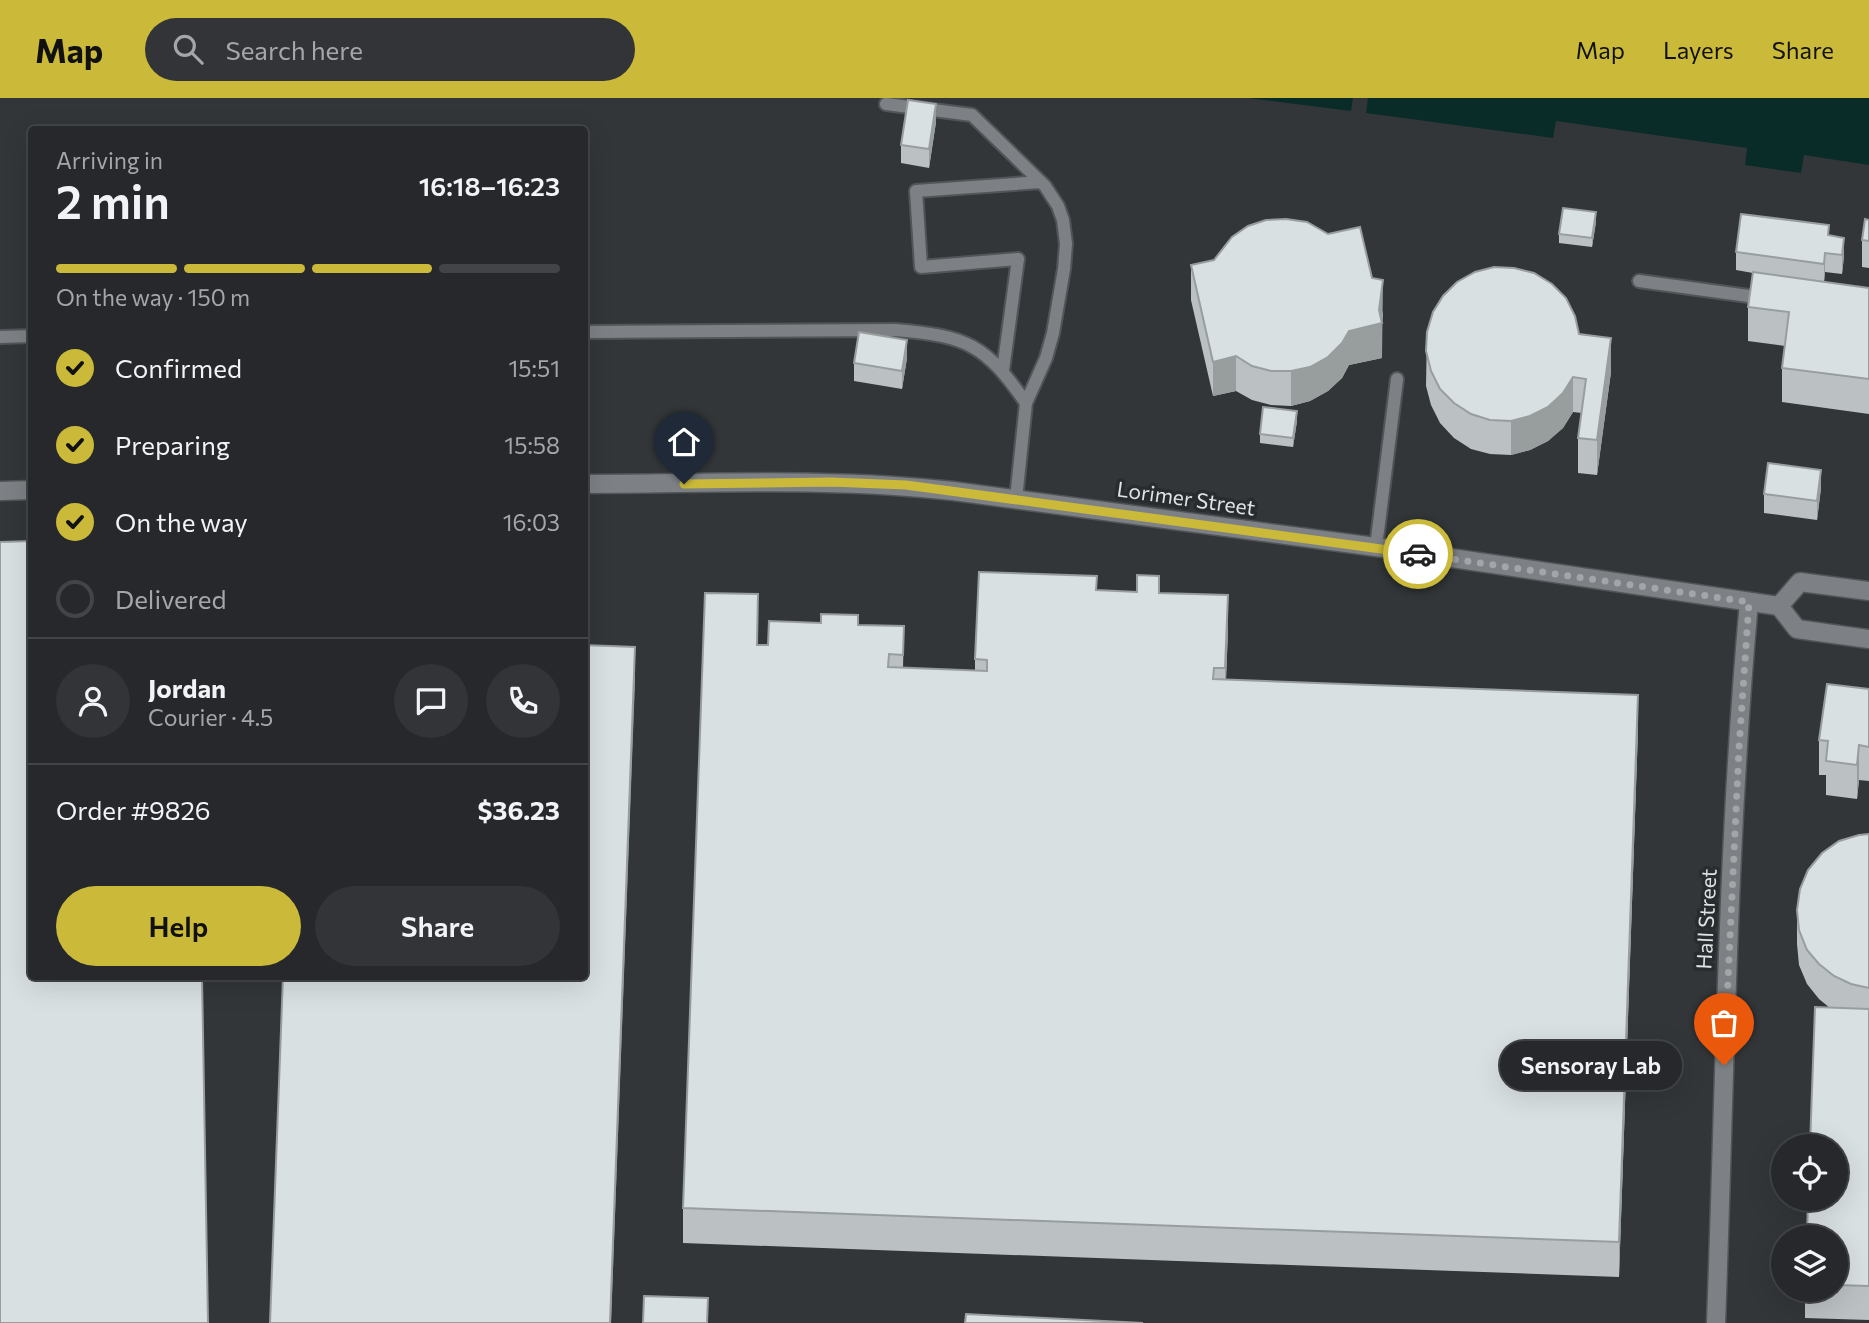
<!DOCTYPE html>
<html lang="en">
<head>
<meta charset="utf-8">
<style>
	body { margin:0; font-family:Commissioner,sans-serif; background:#323437; color:#f1f3f6; height:100vh; display:flex; flex-direction:column; font-size:26px; white-space:nowrap }
	* { box-sizing:border-box; margin:0 }
	p { font-size:23px; color:#a4a6a9 }
	.icon { flex:none; width:38px; height:38px; fill:none; stroke:currentColor; stroke-width:2; stroke-linecap:round; stroke-linejoin:round }
	.map { position:relative; flex:1; overflow:hidden }
	.side { position:absolute; left:28px; top:28px; width:560px; height:854px; display:flex; flex-direction:column; background:#26282b; border-radius:7px; box-shadow:0 7px 28px #0002,0 0 0 2px #424447 }
	.side>* { flex:none }
	.controls { position:absolute; left:1771px; top:1036px; display:grid; gap:14px }
	.controls a { display:grid; place-items:center; width:77px; height:77px; border-radius:50%; background:#26282b; box-shadow:0 7px 28px #0002,0 0 0 2px #424447; font-size:35px }
	.pin { position:absolute; display:grid; place-items:center; width:60px; height:60px; color:#fff; margin:-72px -30px; border-radius:50% 50% 50% 0; rotate:-45deg; box-shadow:0 0 7px #0007 }
	.pin .icon { rotate:45deg }
	.courier { position:absolute; display:grid; place-items:center; width:70px; height:70px; margin:-35px; border:5px solid #cbba39; border-radius:50%; background:#fff; color:#222; box-shadow:0 2px 9px #0007 }
	.bubble { position:absolute; height:49px; border-radius:24px; background:#26282b; box-shadow:0 7px 28px #0002,0 0 0 2px #424447; font-size:23px; font-weight:600; line-height:49px; text-align:center }
	.overview em { font-style:normal; font-weight:600 }
	.overview div { display:flex; flex-direction:column-reverse }
	.overview { display:flex; align-items:center; justify-content:space-between; height:119px; padding:0 28px }
	h1 { font-size:46px; font-weight:600; line-height:52px }
	.bar { display:grid; grid-template-columns:repeat(4,1fr); gap:10px 7px; align-content:center; height:84px; padding:0 28px }
	.bar i { height:9px; border-radius:5px; background:#424447 }
	.bar .active { background:#cbba39 }
	.bar p { grid-column:span 4 }
	.line { display:flex; align-items:center; gap:18px; padding:0 28px; border-top:2px solid #424447 }
	.line div { flex:1 }
	.round { display:grid; place-items:center; flex:none; width:74px; height:74px; border-radius:37px; background:#323437 }
	ol { padding:0 28px; list-style:none }
	li { display:flex; align-items:center; gap:21px; height:77px }
	li p { margin-inline-start:auto }
	li .icon { padding:7px; border-radius:50%; background:#cbba39; color:#111; stroke-width:4 }
	li:last-child { color:#a4a6a9 }
	li i { width:38px; height:38px; border:4px solid #424447; border-radius:50% }
	.button { display:flex; gap:14px; margin-top:auto; padding:14px 28px }
	.button a { flex:1; height:80px; border-radius:42px; background:#cbba39; color:#111; font-size:28px; font-weight:600; line-height:80px; text-align:center }
	.button a+a { background:#323437; color:#f1f3f6 }
	header { display:flex; align-items:center; gap:42px; box-sizing:border-box; height:98px; padding:0 35px; background:#cbba39; color:#111 }
	header strong { font-size:33px }
	nav { display:flex; gap:38px; margin-inline-start:auto; font-size:24px }
	.search { width:490px; height:63px; background:#323437; display:flex; align-items:center; gap:18px; box-sizing:border-box; padding:0 24px; border-radius:38px; color:#a4a6a9; font-size:26px }
	.map>svg:first-child { display:block }
</style>
</head>
<body>
<header>
<strong>Map</strong>
<div class="search"><svg class="icon" aria-label="search" viewBox="0 0 24 24"><circle cx="10" cy="10" r="6"/><path d="M15 15l6 6"/></svg>Search here</div>
<nav><a>Map</a><a>Layers</a><a>Share</a></nav>
</header>
<div class="map">
<svg width="1869" height="1225" viewBox="0 0 1869 1225">
	<rect width="100%" height="100%" fill="#323639"/>
	<path fill="#092c28" d="M1249,0H1353L1351,13Z
		M1368,0H1869V67L1804,57L1801,75L1745,67L1747,50L1556,23L1553,40L1366,15Z"/>
	<g fill="none" stroke-linecap="round" stroke-linejoin="round">
		<g stroke="#515557" stroke-width="16">
			<path id="service" d="M886,6L972,17L1045,88L1058,108L1063,122L1066,146L1064,171L1053,235L1046,260L1026,305L1016,401
				M1639,183L1763,200
				M584,234L895,232C967,238 985,246 1026,305
				M0,239L32,238
				M1003,272L1018,161L921,169L916,93L1041,84
				M1376,449L1397,281"/>
		</g>
		<g stroke="#515557" stroke-width="21">
			<path id="minor" d="M1716,1225C1725,985 1727,743 1749,504"/>
		</g>
		<g stroke="#515557" stroke-width="21">
			<path id="secondary" d="M584,386C708,386 831,379 953,393L1376,449L1779,508L1797,531L1869,541
				M0,393L32,392
				M1779,508L1800,484L1869,493"/>
		</g>
		<use href="#service" stroke="#7d8185" stroke-width="12"/>
		<use href="#minor" stroke="#7d8185" stroke-width="18"/>
		<use href="#secondary" stroke="#7d8185" stroke-width="18"/>
	</g>
	<path fill="#bbc1c2" d="M936,24L929,70L901,65V47Z
		M1869,122V170L1862,169V142Z
		M1596,124L1592,149L1559,145V136Z
		M1829,138L1844,158L1842,176L1825,174L1824,184L1869,190V316L1782,304V270L1785,248L1748,243V209L1753,175L1736,172V154Z
		M1191,167L1372,180L1383,216L1382,225V260L1349,267L1342,280L1328,293L1310,303L1291,308L1271,307L1252,302L1236,293L1213,298L1191,202Z
		M1427,234L1579,236L1611,274L1597,377L1578,375V340L1582,315L1573,314L1563,330L1548,343L1530,352L1511,357L1490,356L1471,351L1454,340L1440,325L1431,307L1426,288Z
		M907,260L902,291L854,283V265Z
		M1297,323L1293,349L1260,345V336Z
		M1821,390L1817,422L1764,415V396Z
		M1097,492L1159,495L1228,532L1226,582L1638,632L1619,1179L683,1145V1110L758,531V547H768L858,527L904,528L903,570L975,573V561Z
		M1869,591V683L1859,682L1857,701L1826,697V677H1819V642Z
		M1869,736V1222L1805,1220V1192H1836V1139L1830,910L1819,901L1807,886L1799,867L1797,846V812Z"/>
	<path fill="#989d9e" d="M936,6V24L929,70V51Z
		M1596,114V124L1592,149V140Z
		M1844,140V158L1842,176V157Z
		M1825,155V174L1824,184V166Z
		M1383,182L1382,260L1349,267L1342,280L1328,293L1310,303L1291,308V273L1379,212Z
		M1611,240V274L1597,377V342Z
		M907,242V260L902,291V273Z
		M1236,258V293L1213,298V264Z
		M1573,279V314L1563,330L1548,343L1530,352L1511,357V323Z
		M1297,313V323L1293,349V340Z
		M1821,372V390L1817,422V403Z
		M758,496V531L757,581V547Z
		M1228,497V532L1225,605V570Z
		M635,549V583L611,1225H610Z
		M1638,597V632L1619,1179V1144Z
		M1859,647V682L1857,701V667Z"/>
	<path fill="#d9e0e1" stroke="#989d9e" stroke-width="2" d="M908,2L936,6L929,51L901,47Z
		M1563,110L1596,114L1592,140L1559,136Z
		M1741,116L1829,127L1828,137L1844,140L1842,157L1825,155L1824,166L1736,154Z
		M1286,121L1307,124L1328,136L1360,129L1372,180L1383,182L1379,212L1382,225L1349,233L1342,245L1328,259L1310,269L1291,273H1271L1252,268L1236,258L1213,264L1191,167L1214,162L1232,139L1248,128L1266,122Z
		M1865,121L1869,122V143L1862,142Z
		M1494,169L1514,170L1534,175L1552,186L1566,200L1575,218L1579,236L1611,240L1597,342L1578,340L1586,281L1573,279L1563,295L1548,309L1530,318L1511,323L1490,322L1471,316L1454,305L1440,291L1431,273L1426,253L1427,234L1433,214L1443,198L1457,184L1475,174Z
		M1753,174L1869,190V281L1782,270L1789,214L1748,209Z
		M859,234L907,242L902,273L854,265Z
		M1263,309L1297,313L1293,340L1260,336Z
		M1768,365L1821,372L1817,403L1764,396Z
		M32,443V878H202L208,1225H0V444Z
		M979,474L1097,478L1096,492L1137,494V477L1159,478V495L1228,497L1225,570H1214L1213,581L1638,597L1619,1144L683,1110L705,495L758,496L757,547H768L769,523L821,525V516L858,517V527L904,528L903,557L889,556L888,569L987,573V562L975,561Z
		M584,547L635,549L610,1225H270L283,878H584Z
		M1827,586L1869,591V649L1859,647L1857,667L1826,663L1828,643L1819,642Z
		M1869,736V890L1851,886L1834,878L1819,866L1807,852L1799,832L1797,812L1800,791L1808,772L1822,755L1839,743L1859,737Z
		M1815,909L1869,911V1188L1836,1187V1139H1807L1808,1101H1836V1048H1810Z
		M644,1198L708,1200L707,1225H643Z
		M966,1216L1143,1225H965Z"/>
	<g fill="none" stroke-linecap="round" stroke-linejoin="round">
		<path stroke="#a3a6a8" stroke-width="7" stroke-dasharray="0 12.6" d="M1418,456L1749,504L1739,650L1724,967"/>
		<path stroke="#cbba39" stroke-width="9" d="M684,386L831,384L906,387L1418,456"/>
	</g>
	<g text-anchor="middle" stroke-width="7" stroke-linejoin="round" paint-order="stroke">
		<g font-size="21" fill="#e0e2e4" stroke="#292c2f">
			<text transform="translate(1186 401) rotate(8)" y="7">Lorimer Street</text>
			<text transform="translate(1707 821) rotate(-87)" y="7">Hall Street</text>
		</g>
	</g>
</svg>
<div class="controls">
<a><svg class="icon" aria-label="locate" viewBox="0 0 24 24"><circle cx="12" cy="12" r="6"/><path d="M12 2v4M12 18v4M2 12h4M18 12h4"/></svg></a>
<a><svg class="icon" aria-label="layers" viewBox="0 0 24 24"><path d="M12 4l9 5-9 5-9-5zM3 14l9 5 9-5"/></svg></a>
</div>
<div class="pin" style="left:1724px;top:967px;background:#ea580c"><svg class="icon" aria-label="bag" viewBox="0 0 24 24"><path d="M5 8h14l-1 12H6zM9 8a3 3 0 0 1 6 0"/></svg></div>
<div class="pin" style="left:684px;top:386px;background:#1f2937"><svg class="icon" aria-label="home" viewBox="0 0 24 24"><path d="M3 11l9-7 9 7M6 9v11h12V9"/></svg></div>
<div class="courier" style="left:1418px;top:456px"><svg class="icon" aria-label="car" viewBox="0 0 24 24"><path d="M5 17H2v-5l4-1 3-4h7l3 4 3 1v5h-3M9 17h6M6 11h13"/><circle cx="7" cy="17" r="2"/><circle cx="17" cy="17" r="2"/></svg></div>
<div class="bubble" style="left:1500px;top:943px;width:182px">Sensoray Lab</div>
<section class="side">
<div class="overview"><div><h1>2 min</h1><p>Arriving in</p></div><em>16:18–16:23</em></div>
<div class="bar"><i class="active"></i><i class="active"></i><i class="active"></i><i></i><p>On the way · 150 m</p></div>
<ol>
<li><svg class="icon" aria-label="check" viewBox="0 0 24 24"><path d="M5 12l5 5 9-10"/></svg>Confirmed<p>15:51</p></li>
<li><svg class="icon" aria-label="check" viewBox="0 0 24 24"><path d="M5 12l5 5 9-10"/></svg>Preparing<p>15:58</p></li>
<li><svg class="icon" aria-label="check" viewBox="0 0 24 24"><path d="M5 12l5 5 9-10"/></svg>On the way<p>16:03</p></li>
<li><i></i>Delivered</li>
</ol>
<div class="line" style="height:126px"><a class="round"><svg class="icon" aria-label="person" viewBox="0 0 24 24"><circle cx="12" cy="8" r="4"/><path d="M4 21q1-7 8-7t8 7"/></svg></a><div><b>Jordan</b><p>Courier · 4.5</p></div><a class="round"><svg class="icon" aria-label="chat" viewBox="0 0 24 24"><path d="M4 5h16v11H9l-5 4z"/></svg></a><a class="round"><svg class="icon" aria-label="phone" viewBox="0 0 24 24"><path d="M5 4h4l2 5-3 2q2 4 5 5l2-3 5 2v4C11 20 4 13 5 4z"/></svg></a></div>
<div class="line" style="height:91px"><div>Order #9826</div><b>$36.23</b></div>
<div class="button"><a>Help</a><a>Share</a></div>
</section>
</div>
</body>
</html>
